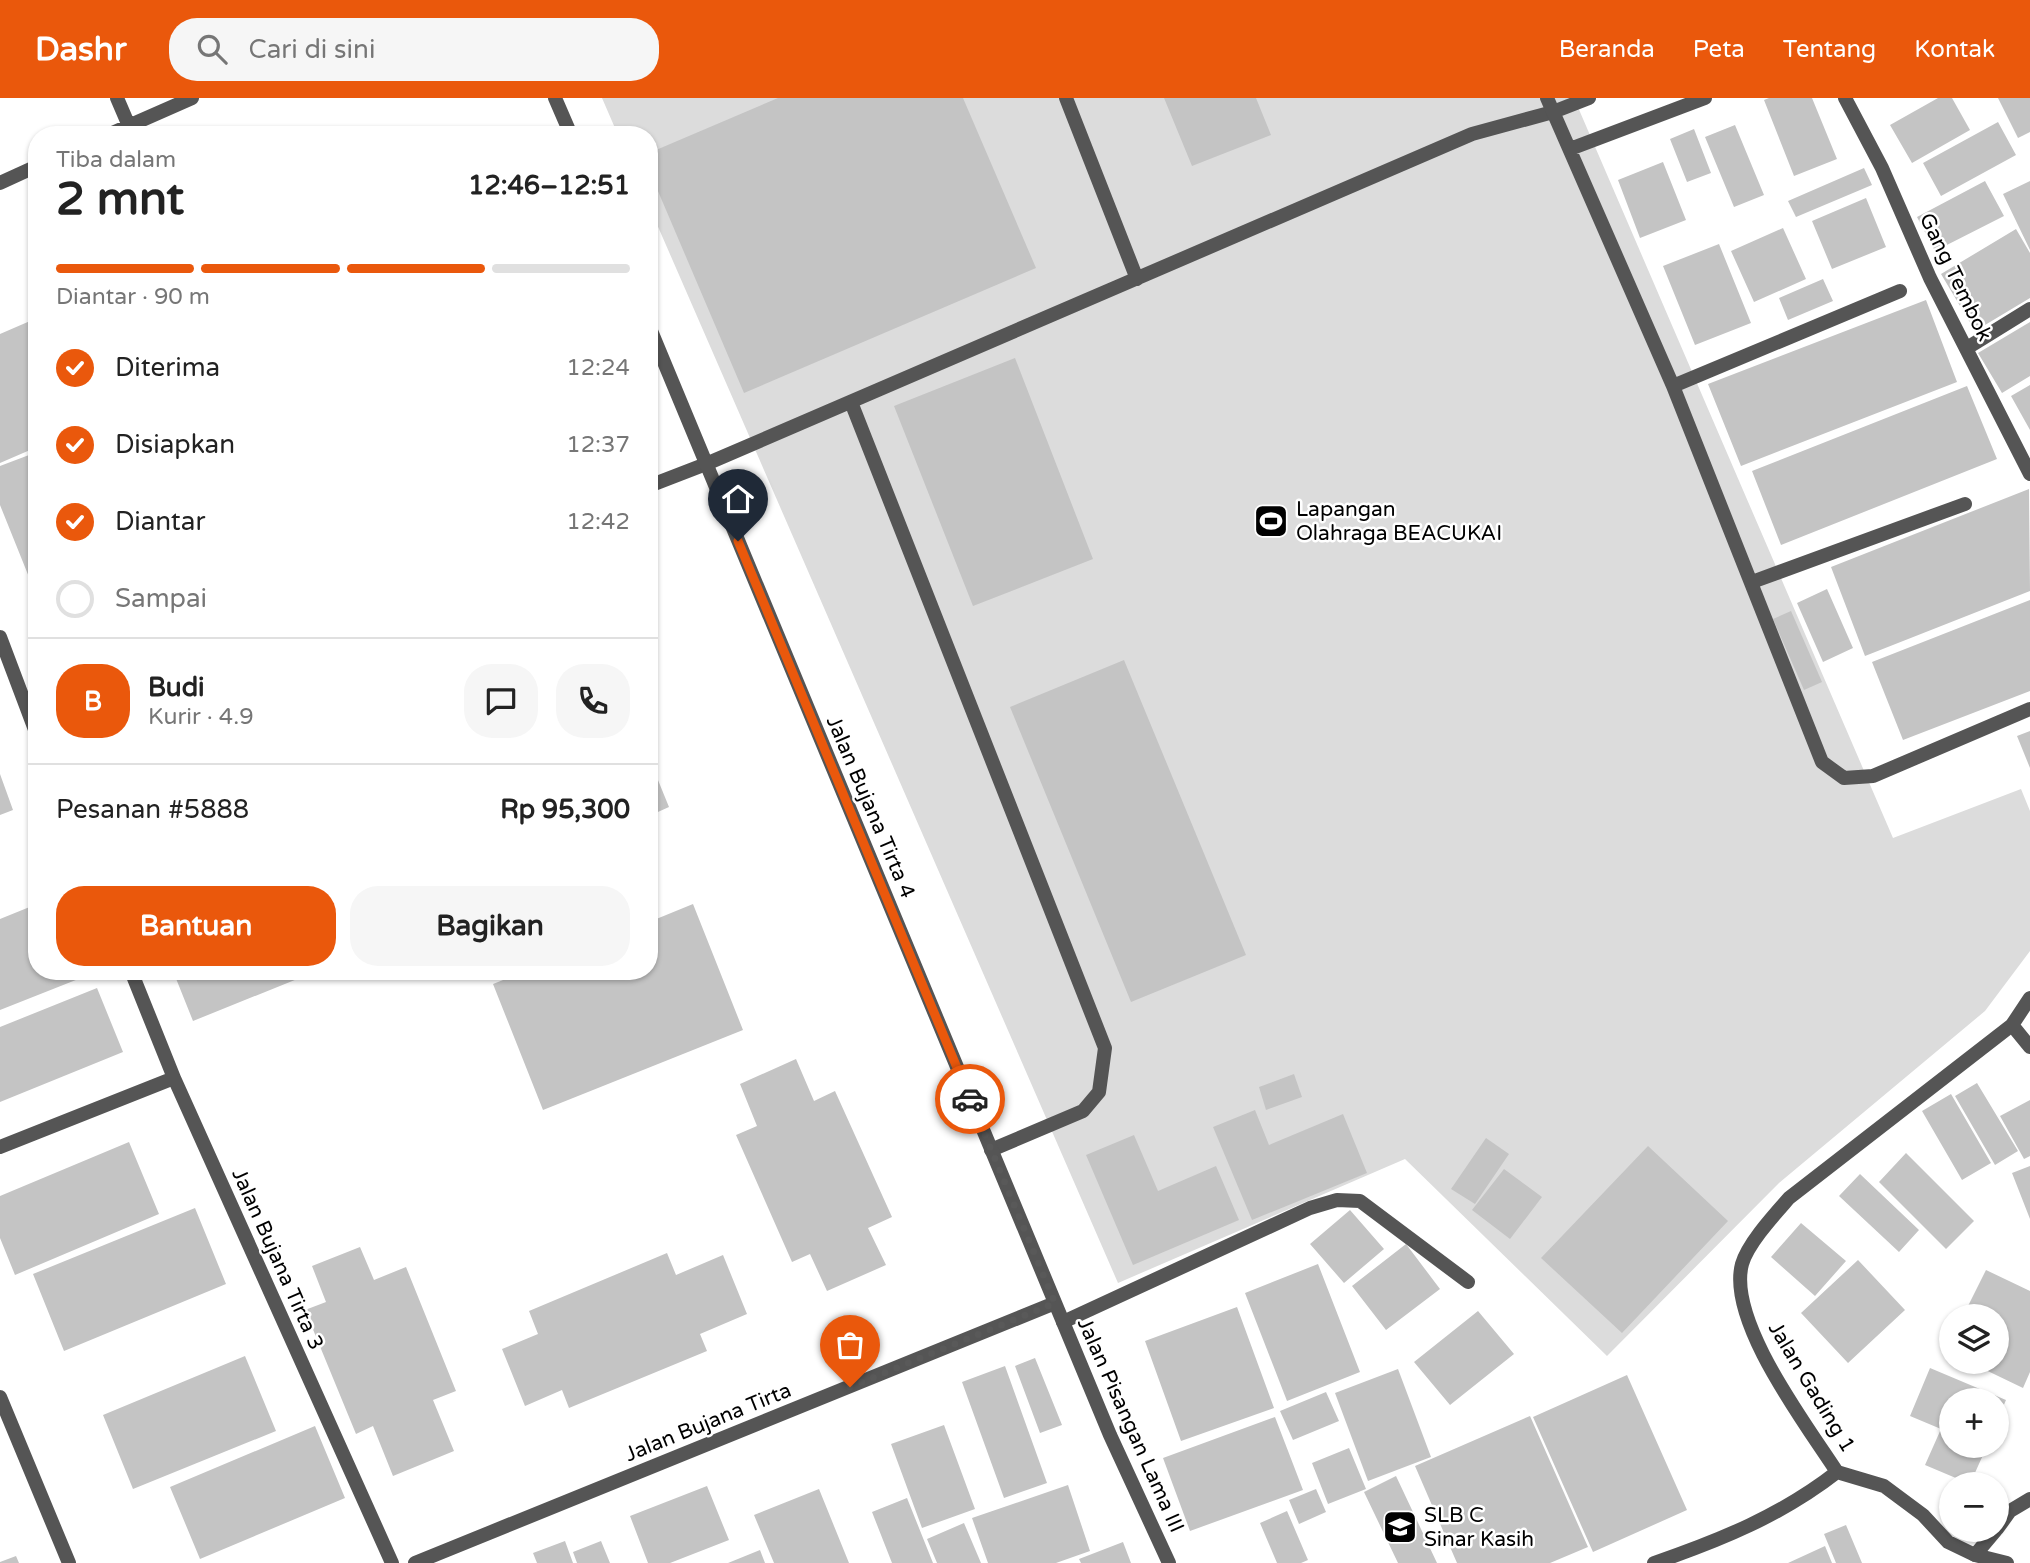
<!DOCTYPE html>
<html lang="id">
<head>
<meta charset="utf-8">
<style>
	body { margin:0; font-family:"Varela Round",sans-serif; background:#f6f6f6; color:#222; height:100vh; display:flex; flex-direction:column; font-size:26px; white-space:nowrap }
	* { box-sizing:border-box; margin:0 }
	p { font-size:23px; color:#767676 }
	.icon { flex:none; width:38px; height:38px; fill:none; stroke:currentColor; stroke-width:2; stroke-linecap:round; stroke-linejoin:round }
	.map { position:relative; flex:1; overflow:hidden }
	.side { position:absolute; left:28px; top:28px; width:630px; height:854px; display:flex; flex-direction:column; background:#fff; border-radius:28px; box-shadow:0 2px 5px #0004 }
	.side>* { flex:none }
	.controls { position:absolute; left:1939px; top:1206px; display:grid; gap:14px }
	.controls a { display:grid; place-items:center; width:70px; height:70px; border-radius:50%; background:#fff; box-shadow:0 2px 5px #0004; font-size:35px }
	.pin { position:absolute; display:grid; place-items:center; width:60px; height:60px; color:#fff; margin:-72px -30px; border-radius:50% 50% 50% 0; rotate:-45deg; box-shadow:0 0 7px #0007 }
	.pin .icon { rotate:45deg }
	.courier { position:absolute; display:grid; place-items:center; width:70px; height:70px; margin:-35px; border:5px solid #ea580c; border-radius:50%; background:#fff; color:#222; box-shadow:0 2px 9px #0007 }
	.headline em { font-style:normal; font-weight:700 }
	.headline div { display:flex; flex-direction:column-reverse }
	.headline { display:flex; align-items:center; justify-content:space-between; height:119px; padding:0 28px }
	h1 { font-size:46px; font-weight:700; line-height:52px }
	.bar { display:grid; grid-template-columns:repeat(4,1fr); gap:10px 7px; align-content:center; height:84px; padding:0 28px }
	.bar i { height:9px; border-radius:5px; background:#e0e0e0 }
	.bar .active { background:#ea580c }
	.bar p { grid-column:span 4 }
	.line { display:flex; align-items:center; gap:18px; padding:0 28px; border-top:2px solid #e0e0e0 }
	.line div { flex:1 }
	.round { display:grid; place-items:center; flex:none; width:74px; height:74px; border-radius:28px; background:#f6f6f6 }
	ol { padding:0 28px; list-style:none }
	li { display:flex; align-items:center; gap:21px; height:77px }
	li p { margin-inline-start:auto }
	li .icon { padding:7px; border-radius:50%; background:#ea580c; color:#fff; stroke-width:4 }
	li:last-child { color:#767676 }
	li i { width:38px; height:38px; border:4px solid #e0e0e0; border-radius:50% }
	.action { display:flex; gap:14px; margin-top:auto; padding:14px 28px }
	.action a { flex:1; height:80px; border-radius:28px; background:#ea580c; color:#fff; font-size:28px; font-weight:700; line-height:80px; text-align:center }
	.action a+a { background:#f6f6f6; color:#222 }
	header { display:flex; align-items:center; gap:42px; box-sizing:border-box; height:98px; padding:0 35px; background:#ea580c; color:#fff }
	header strong { font-size:33px }
	nav { display:flex; gap:38px; margin-inline-start:auto; font-size:24px }
	.search { width:490px; height:63px; background:#f6f6f6; display:flex; align-items:center; gap:18px; box-sizing:border-box; padding:0 24px; border-radius:28px; color:#767676; font-size:26px }
	.map>svg:first-child { display:block }
</style>
</head>
<body>
<header>
<strong>Dashr</strong>
<div class="search"><svg class="icon" aria-label="search" viewBox="0 0 24 24"><circle cx="10" cy="10" r="6"/><path d="M15 15l6 6"/></svg>Cari di sini</div>
<nav><a>Beranda</a><a>Peta</a><a>Tentang</a><a>Kontak</a></nav>
</header>
<div class="map">
<svg width="2030" height="1465" viewBox="0 0 2030 1465">
	<rect width="100%" height="100%" fill="#fff"/>
	<path fill="#dcdcdc" d="M602,0H1574L1893,740L2021,691L2030,713V853L1985,913L1779,1085L1607,1258L1405,1061L1118,1185L649,108V37H618Z"/>
	<path fill="#c4c4c4" d="M778,0H963L1036,170L744,295L649,72V55Z
		M1164,0H1256L1271,37L1192,68Z
		M1769,0H1812L1837,61L1794,78L1764,2Z
		M1938,0H1952L1970,32L1912,65L1890,27Z
		M1998,0H2030V34L2018,40Z
		M1998,24L2016,57L1941,98L1923,65Z
		M1735,27L1764,97L1734,109L1705,39Z
		M446,30L449,37H429Z
		M1694,31L1711,75L1687,84L1670,41Z
		M1663,64L1686,122L1640,140L1618,82Z
		M1864,70L1872,87L1796,119L1788,103Z
		M1985,83L2004,118L1935,153L1917,119Z
		M2030,83V152L2003,96Z
		M1866,100L1886,149L1832,171L1812,123Z
		M1783,130L1806,181L1754,204L1731,153Z
		M2016,131L2030,155V200L1975,233L1941,176Z
		M1719,146L1751,225L1695,247L1663,168Z
		M1823,181L1833,203L1788,222L1779,200Z
		M1926,202L1957,284L1741,368L1708,286Z
		M37,220V349L0,365V236Z
		M2030,224V278L2002,295L1978,255Z
		M1015,260L1093,461L973,508L894,308Z
		M2030,287V332L2011,298Z
		M1967,288L1997,361L1781,447L1752,373Z
		M37,354V499L0,407V368Z
		M2029,391L2030,493L1865,558L1831,469Z
		M1827,491L1853,550L1823,564L1797,505Z
		M2030,502V593L1903,642L1872,564Z
		M1791,513L1822,584L1804,592L1773,521Z
		M1124,562L1246,857L1131,904L1010,609Z
		M2030,633V670L2017,638Z
		M649,660L669,709L649,718Z
		M0,676L13,712L0,717Z
		M37,806V873L91,876L0,912V821Z
		M693,806L743,932L543,1012L493,886L526,873H649V824Z
		M173,873H317L193,923Z
		M97,890L123,954L0,1004V929Z
		M796,961L814,1003L835,993L892,1119L868,1130L886,1167L827,1193L810,1156L792,1164L736,1037L757,1028L740,986Z
		M1294,976L1302,999L1266,1012L1259,989Z
		M1977,985L2018,1053L1995,1067L1955,998Z
		M1951,996L1991,1065L1962,1082L1922,1013Z
		M2030,1002V1058L2024,1061L2000,1018Z
		M1255,1012L1269,1047L1343,1016L1367,1075L1252,1122L1213,1029Z
		M1134,1037L1158,1093L1216,1068L1239,1122L1133,1167L1086,1057Z
		M1486,1040L1509,1056L1475,1106L1451,1091Z
		M129,1044L159,1116L15,1177L0,1140V1098Z
		M1648,1048L1728,1123L1622,1235L1541,1160Z
		M1906,1055L1974,1123L1946,1151L1879,1084Z
		M2030,1068V1121L2012,1075Z
		M1504,1071L1542,1099L1510,1141L1472,1112Z
		M1860,1076L1919,1132L1899,1154L1839,1098Z
		M195,1110L226,1186L64,1253L33,1176Z
		M1350,1112L1384,1151L1344,1185L1310,1146Z
		M1801,1125L1846,1163L1815,1198L1771,1159Z
		M1406,1146L1440,1191L1386,1232L1352,1188Z
		M360,1149L374,1182L406,1169L456,1293L433,1302L454,1353L393,1378L373,1328L356,1336L305,1212L326,1204L312,1168Z
		M667,1155L676,1177L723,1157L747,1216L700,1236L707,1253L569,1310L562,1292L525,1308L502,1251L538,1236L529,1213Z
		M1858,1162L1905,1212L1848,1265L1801,1215Z
		M1318,1166L1360,1274L1287,1303L1245,1195Z
		M1986,1172L2030,1193V1274L2023,1290L1969,1264H1997V1218H1963Z
		M1237,1209L1274,1310L1181,1343L1145,1243Z
		M1478,1213L1514,1256L1450,1307L1414,1264Z
		M245,1258L276,1333L133,1391L103,1317Z
		M1035,1260L1062,1327L1040,1335L1015,1268Z
		M1005,1268L1047,1385L1004,1400L962,1284Z
		M1930,1270L2006,1302L1997,1323V1302H1951V1348H1987L1970,1386L1925,1367L1941,1331L1910,1318Z
		M1398,1271L1431,1359L1368,1383L1335,1295Z
		M1627,1277L1687,1412L1593,1454L1533,1319Z
		M1326,1294L1339,1323L1293,1342L1280,1313Z
		M1530,1318L1588,1449L1550,1465H1457L1415,1368Z
		M1275,1319L1303,1392L1190,1433L1163,1360Z
		M944,1327L975,1411L922,1430L891,1346Z
		M315,1328L345,1400L200,1461L170,1389Z
		M1349,1350L1366,1391L1328,1406L1312,1365Z
		M1396,1378L1437,1465H1398L1364,1394Z
		M1068,1387L1090,1453L1056,1465H988L972,1420Z
		M707,1388L729,1442L670,1465H648L630,1418Z
		M819,1391L849,1465H774L754,1417Z
		M1316,1391L1326,1414L1299,1426L1289,1402Z
		M907,1400L933,1465H892L872,1414Z
		M1287,1413L1308,1462L1301,1465H1277L1260,1425Z
		M964,1425L981,1465H937L927,1441Z
		M1846,1427L1862,1465H1836L1824,1436Z
		M565,1443L573,1465H537L533,1455Z
		M601,1443L610,1465H577L573,1454Z
		M1123,1444L1131,1465H1081L1079,1461Z
		M1825,1448L1832,1465H1788Z
		M760,1452L765,1465H728Z
		M16,1458L19,1465H0V1464Z"/>
	<g fill="none" stroke-linecap="round" stroke-linejoin="round">
		<path stroke="#555" stroke-width="14" d="M1066,0L1137,181
			M851,304L1105,950L1099,994L1083,1013L991,1052
			M649,388L706,366L1472,36L1553,14
			M1997,1431L2010,1413L2030,1401
			M1975,1457L1996,1432"/>
		<path stroke="#555" stroke-width="14" d="M117,0L129,28
			M1547,0L1673,288L1822,664L1844,680L1873,678L2030,611
			M1845,0L1882,70L1930,180L2030,376
			M1553,14L1589,0
			M108,37L192,0
			M1570,51L1705,0
			M0,85L37,68
			M1967,250L2030,211
			M1673,288L1900,193
			M1752,484L1965,406
			M0,539L37,637
			M131,873L174,980L392,1465
			M2012,927L2030,949
			M0,1049L174,980
			M1063,1224L1310,1110L1337,1102L1360,1103L1468,1184
			M0,1299L69,1465
			M1837,1374C1806,1326 1727,1223 1742,1166C1748,1145 1775,1116 1789,1100L2012,927L2030,900
			M1837,1374L1884,1388L1923,1417L1948,1444L1975,1457L2007,1465
			M1654,1465C1721,1442 1782,1417 1837,1374"/>
		<path stroke="#555" stroke-width="14" d="M555,0L571,37
			M649,228L1110,1337L1169,1465
			M415,1465L1055,1205"/>
	</g>
	<g fill="none" stroke-linecap="round" stroke-linejoin="round">
		<path stroke="#595959" stroke-width="7" stroke-dasharray="0 12.6" d="M850,1289L1055,1205L970,1001"/>
		<path stroke="#ea580c" stroke-width="9" d="M738,443L970,1001"/>
	</g>
	<defs>
		<g id="stadium-square" transform="scale(1.75)"><rect x="-9" y="-9" width="18" height="18" rx="4" fill="#000" stroke="#fff"/><path d="M0-5a6.5 5 0 1 0 0 10a6.5 5 0 1 0 0-10ZM-3.5-1.8h7v3.6h-7Z" fill="#fff"/></g>
		<g id="school-square" transform="scale(1.75)"><rect x="-9" y="-9" width="18" height="18" rx="4" fill="#000" stroke="#fff"/><path d="M0-5L7-2L0 1L-7-2ZM-4 1L0 2.5L4 1V4Q0 6-4 4Z" fill="#fff"/></g>
	</defs>
	<g fill-rule="evenodd">
		<use href="#stadium-square" x="1271" y="423"/>
		<use href="#school-square" x="1400" y="1429"/>
	</g>
	<g text-anchor="middle" stroke-width="5" stroke-linejoin="round" paint-order="stroke">
		<g font-size="21" fill="#000" stroke="#fff">
			<text transform="translate(1956 179) rotate(64)" y="7">Gang Tembok</text>
			<text transform="translate(871 709) rotate(67)" y="7">Jalan Bujana Tirta 4</text>
			<text transform="translate(278 1161) rotate(66)" y="7">Jalan Bujana Tirta 3</text>
			<text transform="translate(1812 1289) rotate(59)" y="7">Jalan Gading 1</text>
			<text transform="translate(708 1324) rotate(-22)" y="7">Jalan Bujana Tirta</text>
			<text transform="translate(1131 1327) rotate(66)" y="7">Jalan Pisangan Lama III</text>
		</g>
		<g font-size="21" fill="#000" stroke="#fff" text-anchor="start">
			<text x="1296" y="418">Lapangan<tspan x="1296" dy="24">Olahraga BEACUKAI</tspan></text>
			<text x="1424" y="1424">SLB C<tspan x="1424" dy="24">Sinar Kasih</tspan></text>
		</g>
	</g>
</svg>
<div class="controls">
<a><svg class="icon" aria-label="layers" viewBox="0 0 24 24"><path d="M12 4l9 5-9 5-9-5zM3 14l9 5 9-5"/></svg></a>
<a>+</a>
<a>−</a>
</div>
<div class="pin" style="left:850px;top:1289px;background:#ea580c"><svg class="icon" aria-label="bag" viewBox="0 0 24 24"><path d="M5 8h14l-1 12H6zM9 8a3 3 0 0 1 6 0"/></svg></div>
<div class="pin" style="left:738px;top:443px;background:#1f2937"><svg class="icon" aria-label="home" viewBox="0 0 24 24"><path d="M3 11l9-7 9 7M6 9v11h12V9"/></svg></div>
<div class="courier" style="left:970px;top:1001px"><svg class="icon" aria-label="car" viewBox="0 0 24 24"><path d="M5 17H2v-5l4-1 3-4h7l3 4 3 1v5h-3M9 17h6M6 11h13"/><circle cx="7" cy="17" r="2"/><circle cx="17" cy="17" r="2"/></svg></div>
<section class="side">
<div class="headline"><div><h1>2 mnt</h1><p>Tiba dalam</p></div><em>12:46–12:51</em></div>
<div class="bar"><i class="active"></i><i class="active"></i><i class="active"></i><i></i><p>Diantar · 90 m</p></div>
<ol>
<li><svg class="icon" aria-label="check" viewBox="0 0 24 24"><path d="M5 12l5 5 9-10"/></svg>Diterima<p>12:24</p></li>
<li><svg class="icon" aria-label="check" viewBox="0 0 24 24"><path d="M5 12l5 5 9-10"/></svg>Disiapkan<p>12:37</p></li>
<li><svg class="icon" aria-label="check" viewBox="0 0 24 24"><path d="M5 12l5 5 9-10"/></svg>Diantar<p>12:42</p></li>
<li><i></i>Sampai</li>
</ol>
<div class="line" style="height:126px"><b class="round" style="background:#ea580c;color:#fff">B</b><div><b>Budi</b><p>Kurir · 4.9</p></div><a class="round"><svg class="icon" aria-label="chat" viewBox="0 0 24 24"><path d="M4 5h16v11H9l-5 4z"/></svg></a><a class="round"><svg class="icon" aria-label="phone" viewBox="0 0 24 24"><path d="M5 4h4l2 5-3 2q2 4 5 5l2-3 5 2v4C11 20 4 13 5 4z"/></svg></a></div>
<div class="line" style="height:91px"><div>Pesanan #5888</div><b>Rp 95,300</b></div>
<div class="action"><a>Bantuan</a><a>Bagikan</a></div>
</section>
</div>
</body>
</html>
